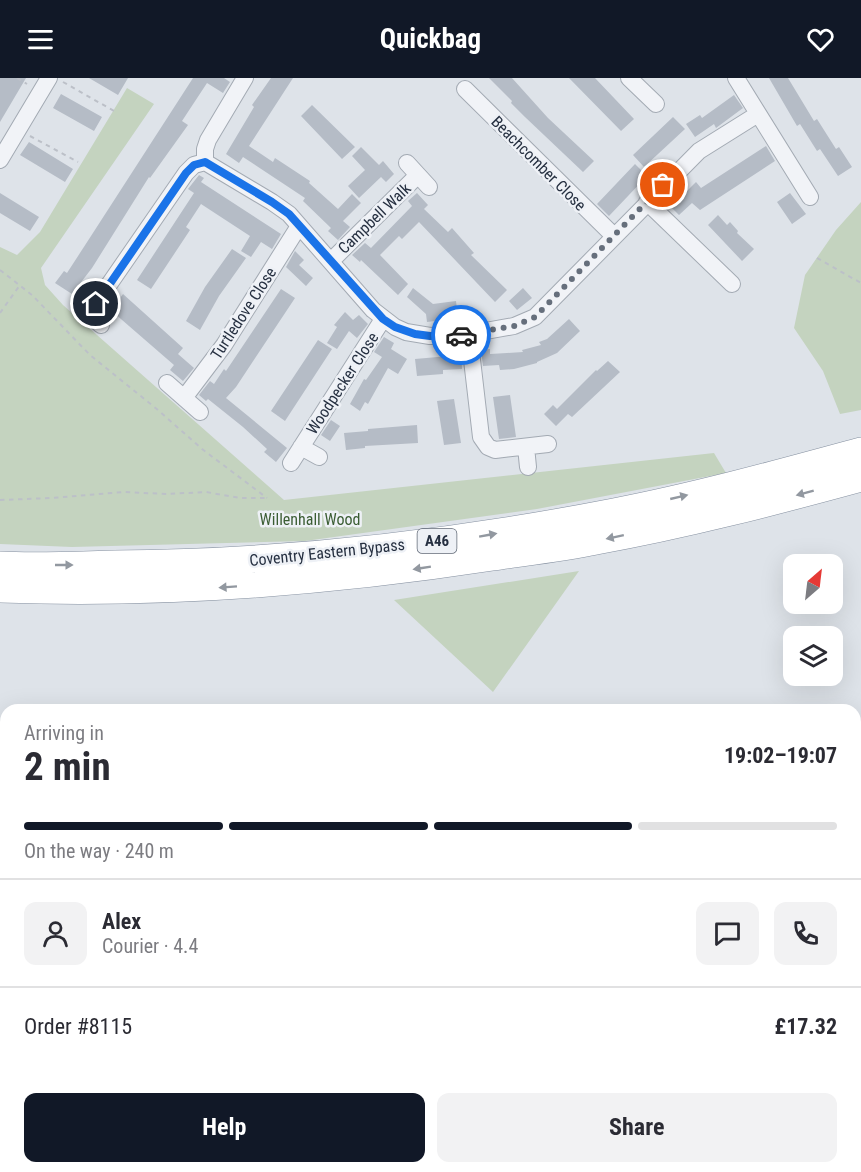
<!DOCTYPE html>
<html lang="en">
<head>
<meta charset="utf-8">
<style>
	body { margin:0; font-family:"Roboto Condensed",sans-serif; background:#f2f2f3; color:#2b2b33; height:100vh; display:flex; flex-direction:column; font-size:22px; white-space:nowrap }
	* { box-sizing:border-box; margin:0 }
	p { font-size:20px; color:#7c7c81 }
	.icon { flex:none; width:33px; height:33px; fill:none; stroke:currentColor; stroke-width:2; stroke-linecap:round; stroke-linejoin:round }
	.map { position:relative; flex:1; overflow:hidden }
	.drawer { position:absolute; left:0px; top:626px; width:861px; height:470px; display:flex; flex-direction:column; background:#fff; border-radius:18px 18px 0 0; box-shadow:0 6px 24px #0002 }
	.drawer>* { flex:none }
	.needle { width:39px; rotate:28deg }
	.fabs { position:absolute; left:783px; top:476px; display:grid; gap:12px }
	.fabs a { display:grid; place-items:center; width:60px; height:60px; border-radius:12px; background:#fff; box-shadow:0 6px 24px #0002; font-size:30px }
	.pin { position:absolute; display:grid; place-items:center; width:51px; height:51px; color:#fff; margin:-26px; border:3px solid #fff; border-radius:50%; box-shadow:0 2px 6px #0007 }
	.courier { position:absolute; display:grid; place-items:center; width:60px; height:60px; margin:-30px; border:4px solid #1a73e8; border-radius:50%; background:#fff; color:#222; box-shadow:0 2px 8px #0007 }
	.overview em { font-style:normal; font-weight:700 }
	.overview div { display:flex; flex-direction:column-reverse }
	.overview { display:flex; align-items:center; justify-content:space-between; height:102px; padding:0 24px }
	h1 { font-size:39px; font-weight:700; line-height:45px }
	.bar { display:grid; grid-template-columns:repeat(4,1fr); gap:9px 6px; align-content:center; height:72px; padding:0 24px }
	.bar i { height:8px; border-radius:4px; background:#e1e1e2 }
	.bar .current { background:#111827 }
	.bar p { grid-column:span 4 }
	.line { display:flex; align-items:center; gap:15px; padding:0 24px; border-top:2px solid #e1e1e2 }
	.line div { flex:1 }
	.round { display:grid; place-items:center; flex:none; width:63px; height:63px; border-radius:12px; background:#f2f2f3 }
	.primary-button { display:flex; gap:12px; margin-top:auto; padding:12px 24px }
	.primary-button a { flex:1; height:69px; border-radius:12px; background:#111827; color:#fff; font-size:24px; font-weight:700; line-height:69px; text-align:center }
	.primary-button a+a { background:#f2f2f3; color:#2b2b33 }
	header { display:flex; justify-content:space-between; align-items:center; height:78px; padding:0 24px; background:#111827; color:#fff; font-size:27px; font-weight:700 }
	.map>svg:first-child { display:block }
</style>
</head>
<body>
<header><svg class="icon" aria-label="menu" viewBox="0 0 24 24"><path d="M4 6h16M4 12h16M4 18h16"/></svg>Quickbag<svg class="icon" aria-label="heart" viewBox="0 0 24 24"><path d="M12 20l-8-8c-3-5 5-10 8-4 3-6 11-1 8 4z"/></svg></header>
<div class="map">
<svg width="861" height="1094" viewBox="0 0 861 1094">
	<rect width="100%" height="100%" fill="#dee3e9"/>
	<path fill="#c4d3bf" d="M127,10L154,26L41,190L45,207L63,227L284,422L714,375L726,395L537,431L305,463L72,469L0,466V169L17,177L40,154Z
		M861,124V332L840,336L823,293L794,250L805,197L836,152Z
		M579,493L493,614L394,522Z
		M855,827L861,830V921L855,918Z
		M861,1040V1094H718L731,1089H855V1043Z
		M379,1089H489L496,1094H385Z"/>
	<path fill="#b5bcc6" d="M0,0H26L0,44Z
		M89,0H128L118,17Z
		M193,0H224L230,4L223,15L207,5L182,43L188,47L150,100L149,99L92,190L72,216L55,205L64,193L67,195L91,158Z
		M271,0H293L249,68L273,84L275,80L310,103L309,105L338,131L352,116L361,125L343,143L350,149L338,162L328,153L331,150L303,123L305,120L243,79L239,85L226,76L254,29L252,27Z
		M489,0H512L548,40L594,83L583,94L525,39L511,25L512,23Z
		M569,0H595L634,41L621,53Z
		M769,0H788L814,43L817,41L836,71L839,69L852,89L838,98L820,71L817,73L800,46L797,48Z
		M61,16L102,39L94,53L53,30Z
		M734,17L743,30L716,50L714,46L695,59L686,46L700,37L702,40Z
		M312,27L355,69L342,81L301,38Z
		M673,39L685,51L644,89L633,77Z
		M29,64L73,91L65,104L20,77Z
		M766,68L775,83L700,132L692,125L679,137L667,125L676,116L680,120L696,104L701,110Z
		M361,69L379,87L383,83L394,96L386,104L381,99L359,120L348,108L365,92L352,78Z
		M635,86L647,98L609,138L597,126Z
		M199,97L204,100L201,104L281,156L272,171L261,164L251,179L241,173L250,158L201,126L186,149L190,152L151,211L137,202L194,115L188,111Z
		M0,115L39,139L30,153L0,135Z
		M417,115L428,127L424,131L448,154L452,150L474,175L471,177L507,212L495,224L419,144L402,161L399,158L380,177L408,206L398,217L361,182L360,184L352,177L365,165L371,170L412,128L408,123Z
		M790,115L806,136L792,146L777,124Z
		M718,137L727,147L730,144L738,153L737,155L754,171L742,183L708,147Z
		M232,171L246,180L219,218L200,252L186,243L205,209Z
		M295,173L304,182L299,187L313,200L306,208L286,189Z
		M413,210L433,226L456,223L458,240L427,244L426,236L407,219Z
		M523,210L532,220L517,232L509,223Z
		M281,211L295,220L236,309L226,320L287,370L276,384L264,374L267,371L243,349L208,321L206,323L199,317L210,303L214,306L224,291L226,293Z
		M123,216L183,270L178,276L194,290L183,303L170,292L174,287L114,235L109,240L103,234L114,219L118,223Z
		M345,234L353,242L359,237L368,246L357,260L349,253L337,271L327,265L337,249L334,247Z
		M569,241L580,253L557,275L537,284V285L514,291L500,292L499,287L483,288L481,272L490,271V276L507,275L523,274L522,272L541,267L539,264L547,261Z
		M384,259L394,265L391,271L407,281L398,296L388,290L368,326L365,324L360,333L350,326L364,301L366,302L382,279L374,274Z
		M318,262L332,271L285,343L271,333Z
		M461,274L462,291L443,292V296L417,298L415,281L449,278V275Z
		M608,283L620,294L572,339L568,336L556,348L544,336L553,327L557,331L596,292L597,293Z
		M510,317L516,359L499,361L493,319Z
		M454,321L461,365L444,367L437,323Z
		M331,342L340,348L330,363L321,357Z
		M417,347L418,365L365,368V370L346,372L344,355L368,353V351Z"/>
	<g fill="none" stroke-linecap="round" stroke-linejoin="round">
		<g stroke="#a3aab3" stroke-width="18">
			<path id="minor" d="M245,0L208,62L205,71V84L272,124L289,136L373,232L395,249L406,254L430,258L469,256L514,248L535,239L699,73L758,36
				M629,0L656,26
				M736,0L810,119
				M465,11L614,158
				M0,82L49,0
				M407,85L429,109
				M647,124L732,206
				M331,183L418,97
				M79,228L101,247
				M88,237L186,95L194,87L205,84
				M469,256L481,359L488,369L495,372L548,366
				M167,305L200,334
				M184,320L224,267L299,148
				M301,369L319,379
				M526,369L528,389
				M291,385L383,241"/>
		</g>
		<g stroke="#8590a0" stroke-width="28">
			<path id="trunk" d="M0,487C38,489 76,487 114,486C282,485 449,466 614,434C697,418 780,395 861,373
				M0,511C165,517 330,504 493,479C527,474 562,470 596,463C685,447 773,424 861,400"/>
		</g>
		<path stroke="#bcc0c8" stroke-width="2" stroke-dasharray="4.5 4.5" stroke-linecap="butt" d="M17,0L27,6
			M63,4L114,33
			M30,58L78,84
			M817,180L861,205
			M0,192L32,217L90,277L158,332L202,371L267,420
			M0,235L20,207
			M0,422L52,420L123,414L167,416L206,414L240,420H267"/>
		<use href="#minor" stroke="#f1f3f7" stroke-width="16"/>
		<use href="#trunk" stroke="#fff" stroke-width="27"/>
	</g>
	<defs><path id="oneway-solid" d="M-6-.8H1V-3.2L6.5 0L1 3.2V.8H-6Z" transform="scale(1.5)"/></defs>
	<g fill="#9298a0">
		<use href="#oneway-solid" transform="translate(805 415) rotate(165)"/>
		<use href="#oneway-solid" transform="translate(679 419) rotate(-13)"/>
		<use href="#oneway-solid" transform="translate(488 457) rotate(-10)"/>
		<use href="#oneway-solid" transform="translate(615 459) rotate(168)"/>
		<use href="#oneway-solid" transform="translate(64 487)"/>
		<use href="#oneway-solid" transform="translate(422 490) rotate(171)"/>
		<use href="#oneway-solid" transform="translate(228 509) rotate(176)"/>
	</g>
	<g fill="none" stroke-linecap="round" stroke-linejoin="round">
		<path stroke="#666f7c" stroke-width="6" stroke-dasharray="0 10.8" d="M461,257L514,248L535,239L663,107"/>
		<path stroke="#1a73e8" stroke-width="8" d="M96,226L186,95L194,87L205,84L272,124L289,136L383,241L395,249L415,256L430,258L461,257"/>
	</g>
	<g text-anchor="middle" stroke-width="5" stroke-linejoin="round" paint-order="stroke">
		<rect fill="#eef1f6" stroke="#626a77" stroke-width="1.5" x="417.5" y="451" width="39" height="24" rx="4.5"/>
		<g font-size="15" font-weight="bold" fill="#263041">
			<text x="437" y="468">A46</text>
		</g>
		<g font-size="16" fill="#263041" stroke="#eef1f6">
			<text transform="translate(539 85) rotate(45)" y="6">Beachcomber Close</text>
			<text transform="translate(374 140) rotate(-44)" y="6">Campbell Walk</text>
			<text transform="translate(243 235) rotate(-57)" y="6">Turtledove Close</text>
			<text transform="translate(342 305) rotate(-57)" y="6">Woodpecker Close</text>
			<text transform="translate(327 474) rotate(-6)" y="6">Coventry Eastern Bypass</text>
		</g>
		<g font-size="16" fill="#3b5d33" stroke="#eef1f6">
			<text x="310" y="447">Willenhall Wood</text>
		</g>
	</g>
</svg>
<div class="fabs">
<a><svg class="needle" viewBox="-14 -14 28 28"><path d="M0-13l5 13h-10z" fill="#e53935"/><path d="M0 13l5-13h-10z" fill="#7c7c81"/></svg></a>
<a><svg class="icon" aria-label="layers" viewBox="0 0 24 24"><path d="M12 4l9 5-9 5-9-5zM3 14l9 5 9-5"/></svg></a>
</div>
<div class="pin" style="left:663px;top:107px;background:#ea580c"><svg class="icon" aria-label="bag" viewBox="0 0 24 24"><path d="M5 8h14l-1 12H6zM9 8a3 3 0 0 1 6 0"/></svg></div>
<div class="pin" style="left:96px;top:226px;background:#1f2937"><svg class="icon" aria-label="home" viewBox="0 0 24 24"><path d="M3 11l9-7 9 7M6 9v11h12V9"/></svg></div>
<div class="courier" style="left:461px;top:257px"><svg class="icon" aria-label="car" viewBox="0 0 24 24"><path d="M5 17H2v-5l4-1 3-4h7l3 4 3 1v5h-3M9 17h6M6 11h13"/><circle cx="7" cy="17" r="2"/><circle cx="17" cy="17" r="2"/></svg></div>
<section class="drawer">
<div class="overview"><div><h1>2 min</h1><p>Arriving in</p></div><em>19:02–19:07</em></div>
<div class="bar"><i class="current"></i><i class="current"></i><i class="current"></i><i></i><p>On the way · 240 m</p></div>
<div class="line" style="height:108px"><a class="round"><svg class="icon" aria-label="person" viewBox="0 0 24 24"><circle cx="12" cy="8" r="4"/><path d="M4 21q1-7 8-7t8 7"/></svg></a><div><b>Alex</b><p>Courier · 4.4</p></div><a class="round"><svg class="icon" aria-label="chat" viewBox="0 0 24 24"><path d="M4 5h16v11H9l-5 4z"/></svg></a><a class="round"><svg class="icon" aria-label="phone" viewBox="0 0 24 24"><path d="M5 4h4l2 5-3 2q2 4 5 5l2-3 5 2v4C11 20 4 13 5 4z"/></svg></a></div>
<div class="line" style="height:78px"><div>Order #8115</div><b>£17.32</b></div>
<div class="primary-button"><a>Help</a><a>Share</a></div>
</section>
</div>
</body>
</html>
